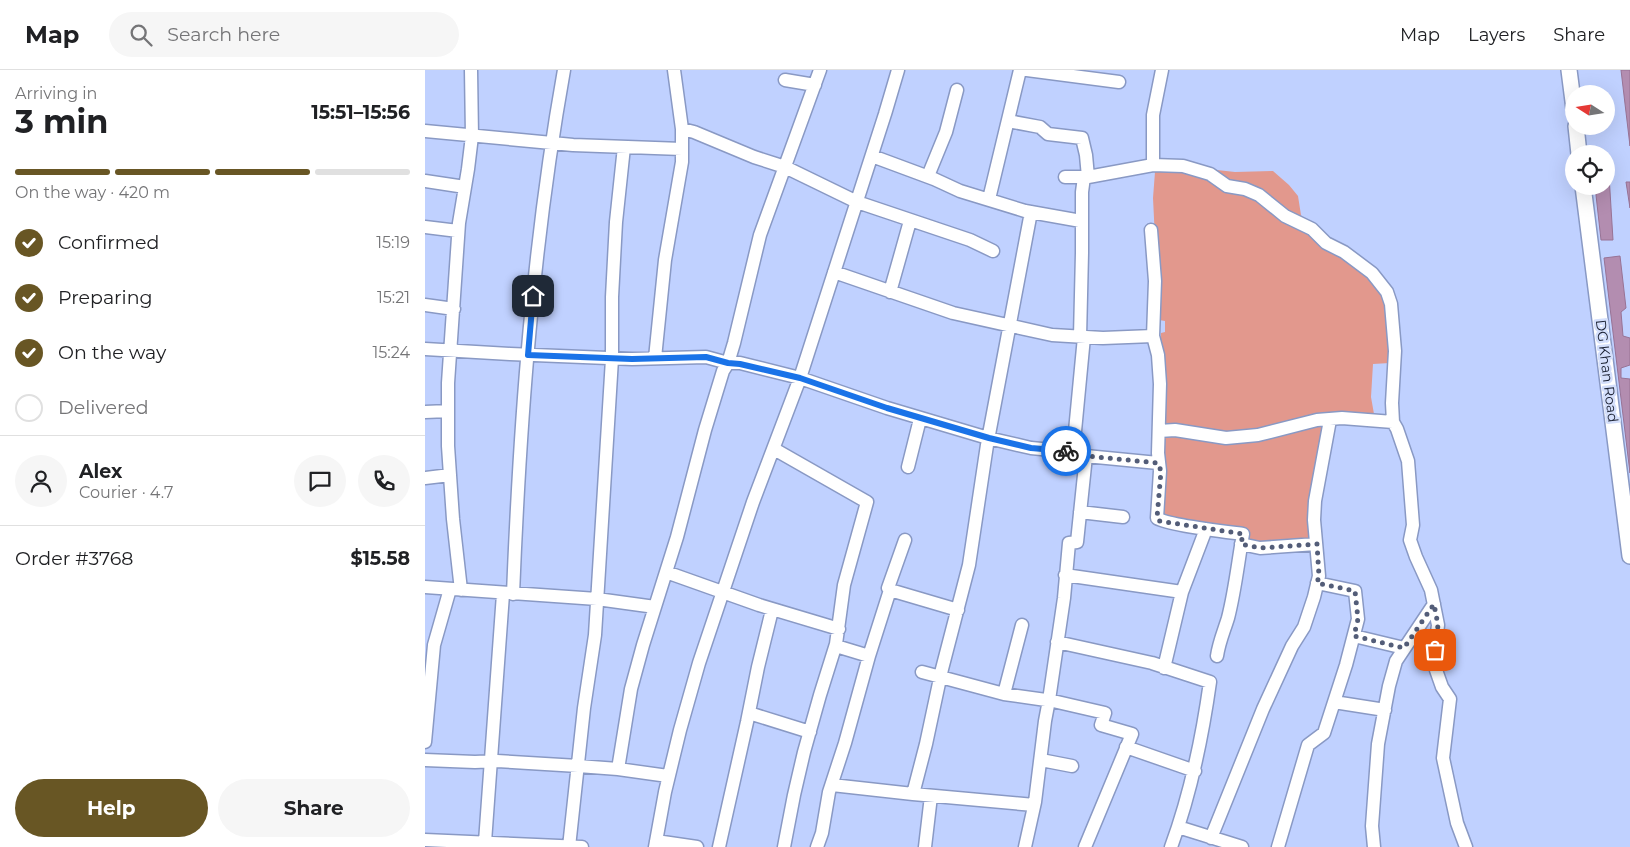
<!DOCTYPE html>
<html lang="en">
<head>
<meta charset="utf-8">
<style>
	body { margin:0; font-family:Montserrat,sans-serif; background:#f6f6f6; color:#202124; height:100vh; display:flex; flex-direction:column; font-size:19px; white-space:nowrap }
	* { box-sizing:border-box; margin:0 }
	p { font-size:16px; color:#757577 }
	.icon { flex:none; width:28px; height:28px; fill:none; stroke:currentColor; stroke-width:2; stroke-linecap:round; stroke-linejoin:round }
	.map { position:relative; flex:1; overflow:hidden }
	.drawer { display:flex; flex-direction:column; background:#fff; width:425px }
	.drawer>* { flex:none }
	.needle { width:32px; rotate:282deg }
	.tools { position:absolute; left:1140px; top:15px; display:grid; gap:10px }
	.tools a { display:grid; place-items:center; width:50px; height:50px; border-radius:50%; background:#fff; box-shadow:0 5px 20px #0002; font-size:25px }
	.pin { position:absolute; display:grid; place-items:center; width:42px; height:42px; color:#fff; margin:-21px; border-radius:10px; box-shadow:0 2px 8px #0006 }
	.courier { position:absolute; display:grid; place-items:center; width:50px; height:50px; margin:-25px; border:4px solid #1a73e8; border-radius:50%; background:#fff; color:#222; box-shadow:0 1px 6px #0007 }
	.overview em { font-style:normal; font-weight:700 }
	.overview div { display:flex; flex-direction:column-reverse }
	.overview { display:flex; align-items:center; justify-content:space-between; height:85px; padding:0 15px }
	h1 { font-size:32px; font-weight:700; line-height:38px }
	.bar { display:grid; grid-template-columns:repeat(4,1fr); gap:8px 5px; align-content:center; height:60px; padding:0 15px }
	.bar i { height:6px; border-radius:4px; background:#e0e0e0 }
	.bar .active { background:#685624 }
	.bar p { grid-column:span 4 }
	.line { display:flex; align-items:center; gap:12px; padding:0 15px; border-top:1px solid #e0e0e0 }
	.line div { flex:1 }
	.round { display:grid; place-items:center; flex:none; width:52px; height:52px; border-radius:26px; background:#f6f6f6 }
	ol { padding:0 15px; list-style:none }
	li { display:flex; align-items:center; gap:15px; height:55px }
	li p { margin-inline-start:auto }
	li .icon { padding:5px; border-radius:50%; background:#685624; color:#fff; stroke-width:4 }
	li:last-child { color:#757577 }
	li i { width:28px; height:28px; border:2px solid #e0e0e0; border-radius:50% }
	.button { display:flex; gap:10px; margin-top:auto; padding:10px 15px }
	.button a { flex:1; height:58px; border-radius:30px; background:#685624; color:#fff; font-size:20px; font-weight:700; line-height:58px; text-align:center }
	.button a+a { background:#f6f6f6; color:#202124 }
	header { display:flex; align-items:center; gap:30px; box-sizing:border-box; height:70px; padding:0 25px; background:#fff; border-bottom:1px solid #e0e0e0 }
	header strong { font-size:24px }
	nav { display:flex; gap:28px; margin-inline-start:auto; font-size:18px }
	.search { width:350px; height:45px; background:#f6f6f6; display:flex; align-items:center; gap:12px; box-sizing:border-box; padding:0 18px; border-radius:28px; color:#757577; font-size:19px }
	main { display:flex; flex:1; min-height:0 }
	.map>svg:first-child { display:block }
</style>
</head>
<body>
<header>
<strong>Map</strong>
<div class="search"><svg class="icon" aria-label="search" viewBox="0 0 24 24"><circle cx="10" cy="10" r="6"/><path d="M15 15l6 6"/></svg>Search here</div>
<nav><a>Map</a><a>Layers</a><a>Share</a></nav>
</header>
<main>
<section class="drawer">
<div class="overview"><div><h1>3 min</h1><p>Arriving in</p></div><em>15:51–15:56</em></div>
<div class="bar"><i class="active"></i><i class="active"></i><i class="active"></i><i></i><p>On the way · 420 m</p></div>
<ol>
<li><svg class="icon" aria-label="check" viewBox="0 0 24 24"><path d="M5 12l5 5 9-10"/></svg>Confirmed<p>15:19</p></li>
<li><svg class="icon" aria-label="check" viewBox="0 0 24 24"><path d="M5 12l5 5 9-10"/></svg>Preparing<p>15:21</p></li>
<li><svg class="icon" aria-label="check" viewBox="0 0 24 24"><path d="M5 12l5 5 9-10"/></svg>On the way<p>15:24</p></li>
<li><i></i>Delivered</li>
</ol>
<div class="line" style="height:90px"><a class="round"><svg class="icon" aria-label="person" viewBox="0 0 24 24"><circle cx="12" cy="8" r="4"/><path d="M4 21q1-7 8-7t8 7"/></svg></a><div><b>Alex</b><p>Courier · 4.7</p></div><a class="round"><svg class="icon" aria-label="chat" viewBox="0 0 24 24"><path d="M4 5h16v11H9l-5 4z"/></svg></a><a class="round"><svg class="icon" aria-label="phone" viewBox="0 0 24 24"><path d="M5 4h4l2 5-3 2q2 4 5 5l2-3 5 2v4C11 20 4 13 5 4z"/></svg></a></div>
<div class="line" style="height:65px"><div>Order #3768</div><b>$15.58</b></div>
<div class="button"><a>Help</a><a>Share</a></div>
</section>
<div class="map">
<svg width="1205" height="777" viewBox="0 0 1205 777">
	<rect width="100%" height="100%" fill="#c0d1ff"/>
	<path fill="#e2988d" d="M774,98L810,102L848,101L864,115L873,126L876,145L886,164L935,197L959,224L963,248L965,293L948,294L946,327L949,344L922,342L901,344L885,470L838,475L734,448L736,263L740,262V251L734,250L728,128L730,102L735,99Z"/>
	<path fill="#b38db0" stroke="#987395" d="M1196,0H1205V76Z
		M1184,105L1188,170H1176L1170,116H1181V106Z
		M1201,112H1205V138Z
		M1195,186L1201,238L1196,242L1198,266L1205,268V295L1196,298V308L1205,309V403L1179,188Z"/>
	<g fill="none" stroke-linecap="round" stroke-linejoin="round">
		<g stroke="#8999c4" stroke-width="15">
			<path id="minor" d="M602,0L694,12
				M360,10L390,15
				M583,51L615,57L623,64L657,68L661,85L663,107
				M257,59L269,62L329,87L360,97L432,132L545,170L568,181
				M0,61L148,75L257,79
				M447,86L509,109L535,121L600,141L656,151
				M728,95V45L737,0
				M503,106L521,62L532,20
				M640,107H663L728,95L758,96L785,104L802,116L820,119L834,125L860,146L887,159L901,173L919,182L947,203L962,222L966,234L970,281L967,333L968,352L972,359L983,391L988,455L985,470L991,487L1006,520L1013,555L1010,580L1011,600L1017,617L1025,629L1018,688L1032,753L1041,777
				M0,111L40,117
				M564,129L595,0
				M0,157L33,161
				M726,160L730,211L728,266L733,285L735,314L733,383L735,401L732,448C741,455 803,462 818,464C813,492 810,521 803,548C799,561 794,572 792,586
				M409,202L528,243L627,265L678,268L728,266
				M465,222L485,151
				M0,235L29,239
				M655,267L657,183V122L659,107
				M0,279L85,284L207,289L281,287L303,293H315L375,308L462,338L563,368L606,378L648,382L661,386L733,393
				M230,288L240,190L257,92V59L249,0
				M0,342L23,341
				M734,361L750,360L801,368L833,365L892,350L917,348L968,352
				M349,379L442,432L419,515L411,574L395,625L379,682L369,725L359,777
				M648,382L659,267
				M483,397L495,349
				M0,408L25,405
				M655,442L698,447
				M480,470L463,518L465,520L533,540
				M816,474L835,478L891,474
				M241,502L334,535L414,559
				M640,505L757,522
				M0,517L172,529L230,537
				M36,520L28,449L23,376V313L34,153L43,99L47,66L46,0
				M88,524C95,349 108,173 139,0
				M929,566L979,578
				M632,572L727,593L785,612C777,669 766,723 746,777
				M411,576L444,586
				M739,598L757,522L781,459
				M497,602L579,624L628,631L680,643L676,655L707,664L660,777
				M579,624L597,555
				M909,632L960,640
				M324,643L385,662
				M0,672L9,575L25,519
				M701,677L770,701
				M0,690L50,692L72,691L153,696L193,699L243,706
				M616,690L647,696
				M193,699L206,619L218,575L252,467L280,360L298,301L303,293L309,273L335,165L395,0
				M407,715L488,724L609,735
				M488,724L501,674L517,599L544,495L562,375L606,142
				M753,757L817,777
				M786,768L838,639L867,576L879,557L889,527L894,506L889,450L890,431L905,350
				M0,770L157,777
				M231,771L272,777
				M60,772L78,524
				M144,777L159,638L170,565L187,289V227L191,152L199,77
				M230,777L240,722L255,660L274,593L328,432L375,308L460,44L473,0
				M294,777L322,652L333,597L347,540
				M392,777L397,763L404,722L420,673L444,586L465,520
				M500,777L506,726
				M600,777L610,732L620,651L624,630L639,528L644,473L652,472L661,386
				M853,777L883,675L899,663L921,595L933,549L930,521L892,513
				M949,777L947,756L953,674L964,616L971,591L1009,534"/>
		</g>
		<g stroke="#8999c4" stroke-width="18">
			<path id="major" d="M1144,0L1149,39
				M1151,56L1154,84
				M1158,116L1205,486"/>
		</g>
		<use href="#minor" stroke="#fff" stroke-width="12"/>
		<use href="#major" stroke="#fff" stroke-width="15"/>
	</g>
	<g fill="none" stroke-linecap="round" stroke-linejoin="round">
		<path stroke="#535d78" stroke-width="5" stroke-dasharray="0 9" d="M641,381L661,386L733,393L736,401L732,448L734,451L818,464L816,474L835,478L892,474L894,506L892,513L930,521L933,549L929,566L979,578L1009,534L1013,555L1010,580"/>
		<path stroke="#1a73e8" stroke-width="6" d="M108,226L103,285L207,289L281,287L303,293L315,294L375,308L462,338L564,368L606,378L641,381"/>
	</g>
	<g text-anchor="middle" stroke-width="5" stroke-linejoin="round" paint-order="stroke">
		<g font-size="14" fill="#181e2f" stroke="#d4dffb">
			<text transform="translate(1182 301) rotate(83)" y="5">DG Khan Road</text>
		</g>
	</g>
</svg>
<div class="tools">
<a><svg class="needle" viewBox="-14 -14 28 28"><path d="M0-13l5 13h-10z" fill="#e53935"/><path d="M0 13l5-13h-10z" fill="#757577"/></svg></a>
<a><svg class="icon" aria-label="locate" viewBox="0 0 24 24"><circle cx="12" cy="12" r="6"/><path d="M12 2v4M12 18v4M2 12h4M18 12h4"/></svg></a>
</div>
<div class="pin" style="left:1010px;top:580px;background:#ea580c"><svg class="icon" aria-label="bag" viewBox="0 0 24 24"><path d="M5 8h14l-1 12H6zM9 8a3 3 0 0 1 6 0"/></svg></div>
<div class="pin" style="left:108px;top:226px;background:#1f2937"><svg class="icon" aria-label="home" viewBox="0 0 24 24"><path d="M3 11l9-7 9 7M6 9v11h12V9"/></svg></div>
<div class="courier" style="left:641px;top:381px"><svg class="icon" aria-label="bike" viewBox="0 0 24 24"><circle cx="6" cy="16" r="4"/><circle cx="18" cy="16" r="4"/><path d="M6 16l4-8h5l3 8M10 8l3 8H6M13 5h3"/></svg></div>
</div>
</main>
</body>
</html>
